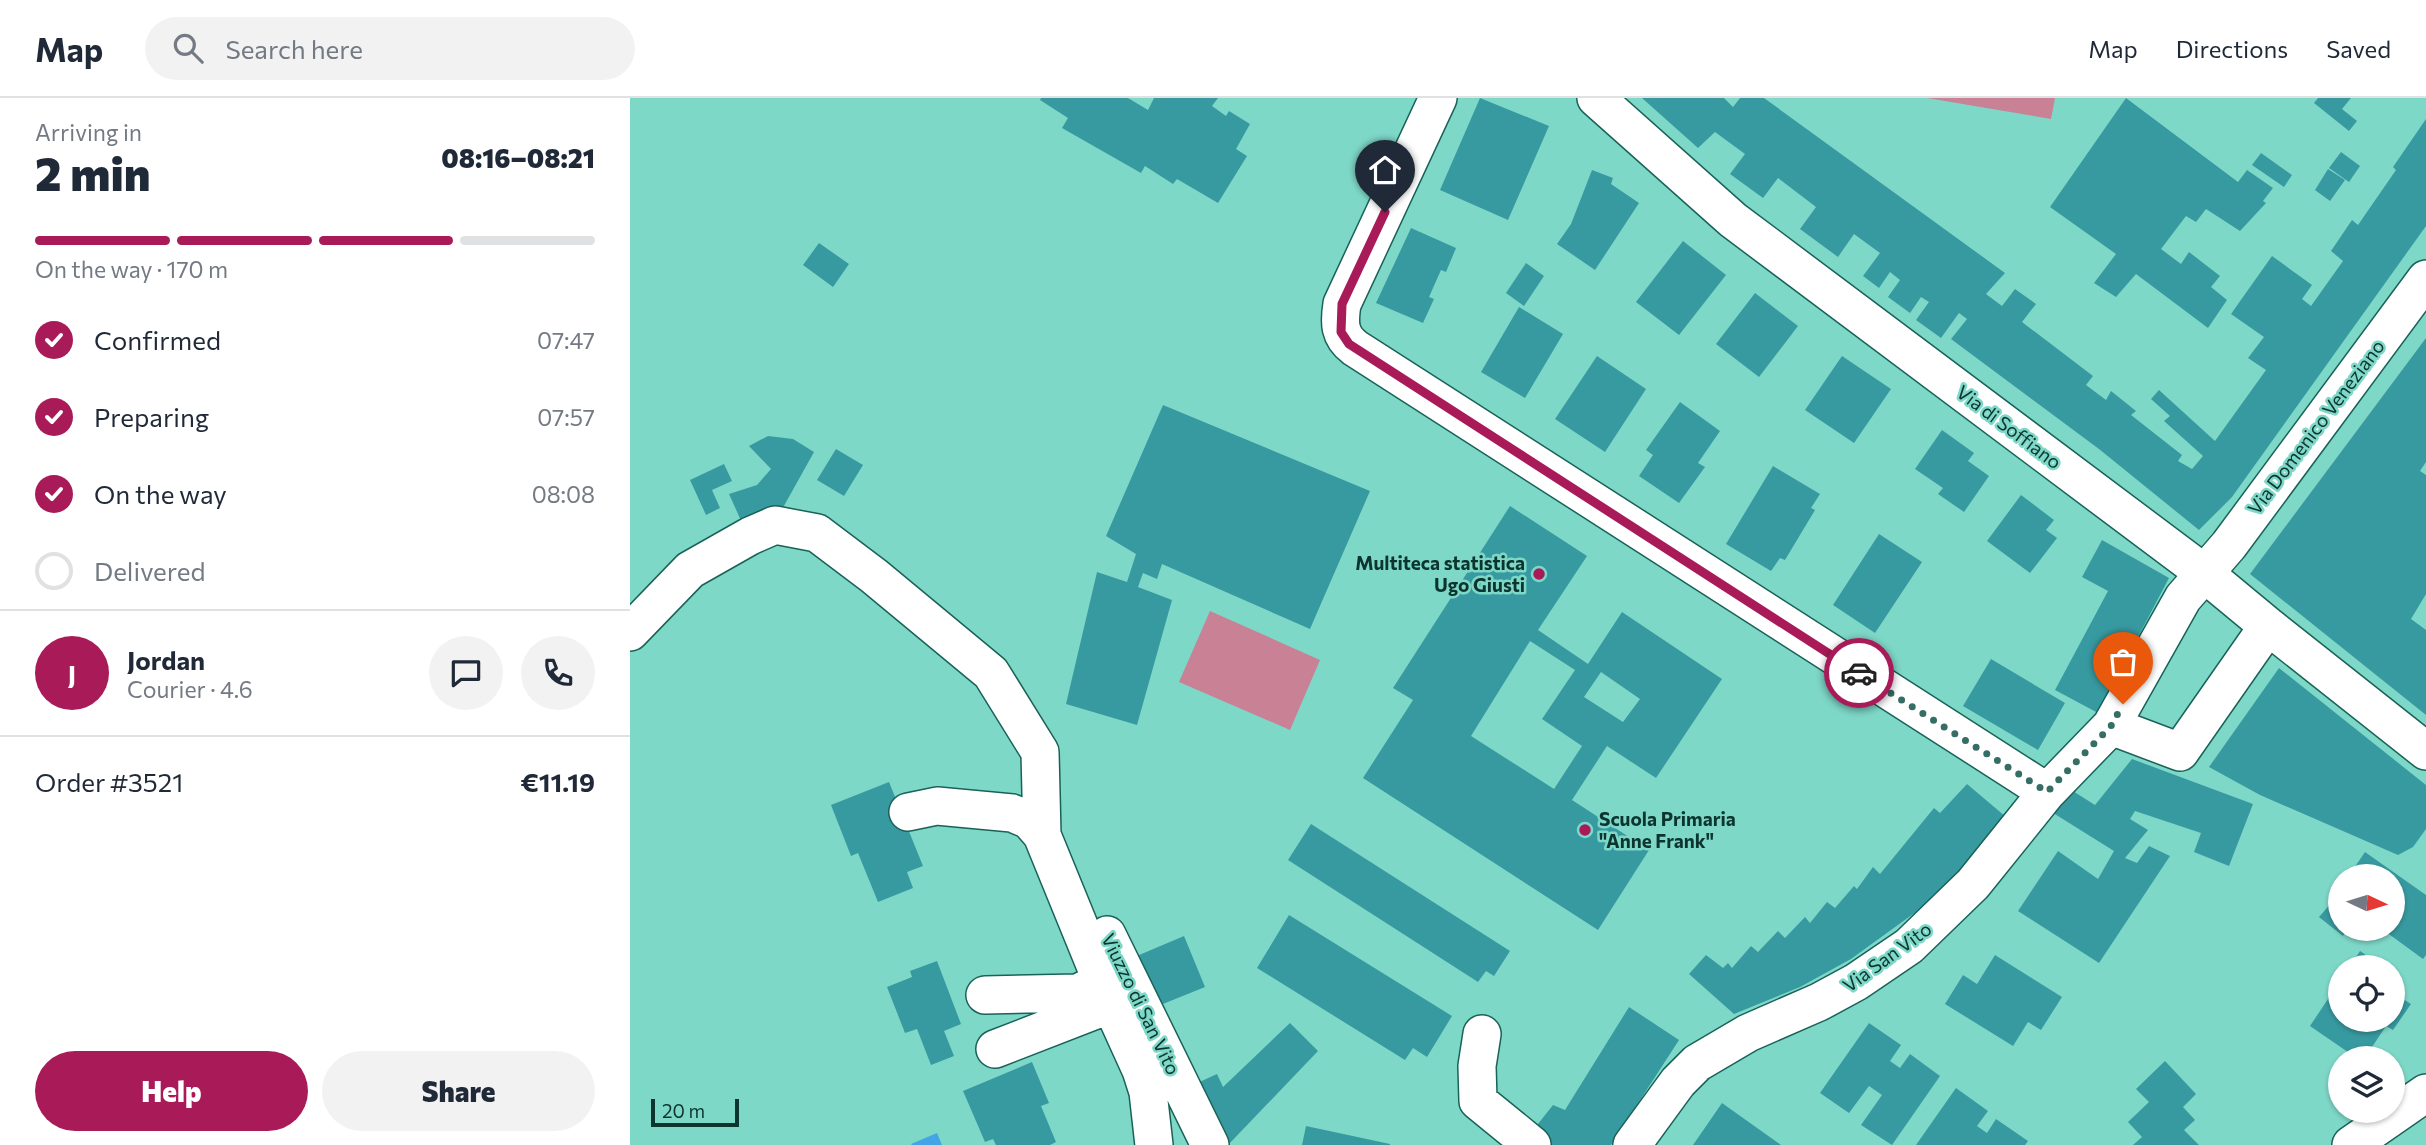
<!DOCTYPE html>
<html lang="en">
<head>
<meta charset="utf-8">
<style>
	body { margin:0; font-family:Commissioner,sans-serif; background:#f2f2f3; color:#1f2937; height:100vh; display:flex; flex-direction:column; font-size:26px; white-space:nowrap }
	* { box-sizing:border-box; margin:0 }
	p { font-size:23px; color:#747a83 }
	.icon { flex:none; width:38px; height:38px; fill:none; stroke:currentColor; stroke-width:2; stroke-linecap:round; stroke-linejoin:round }
	.map { position:relative; flex:1; overflow:hidden }
	.details { display:flex; flex-direction:column; background:#fff; width:630px }
	.details>* { flex:none }
	.needle { width:46px; rotate:94deg }
	.tools { position:absolute; left:1698px; top:766px; display:grid; gap:14px }
	.tools a { display:grid; place-items:center; width:77px; height:77px; border-radius:50%; background:#fff; box-shadow:0 2px 5px #0004; font-size:35px }
	.scale { position:absolute; left:21px; bottom:18px; width:88px; box-sizing:border-box; padding-left:7px; border:4px solid #0d352f; border-top:0; font-size:19px; line-height:24px; white-space:nowrap; color:#0d352f; -webkit-text-stroke:5px #7ed8c8; paint-order:stroke }
	.pin { position:absolute; display:grid; place-items:center; width:60px; height:60px; color:#fff; margin:-72px -30px; border-radius:50% 50% 50% 0; rotate:-45deg; box-shadow:0 0 7px #0007 }
	.pin .icon { rotate:45deg }
	.courier { position:absolute; display:grid; place-items:center; width:70px; height:70px; margin:-35px; border:5px solid #a91b58; border-radius:50%; background:#fff; color:#222; box-shadow:0 2px 9px #0007 }
	.head em { font-style:normal; font-weight:800 }
	.head div { display:flex; flex-direction:column-reverse }
	.head { display:flex; align-items:center; justify-content:space-between; height:119px; padding:0 35px }
	h1 { font-size:46px; font-weight:800; line-height:52px }
	.bar { display:grid; grid-template-columns:repeat(4,1fr); gap:10px 7px; align-content:center; height:84px; padding:0 35px }
	.bar i { height:9px; border-radius:5px; background:#e0e1e3 }
	.bar .on { background:#a91b58 }
	.bar p { grid-column:span 4 }
	.line { display:flex; align-items:center; gap:18px; padding:0 35px; border-top:2px solid #e0e1e3 }
	.line div { flex:1 }
	.round { display:grid; place-items:center; flex:none; width:74px; height:74px; border-radius:37px; background:#f2f2f3 }
	ol { padding:0 35px; list-style:none }
	li { display:flex; align-items:center; gap:21px; height:77px }
	li p { margin-inline-start:auto }
	li .icon { padding:7px; border-radius:50%; background:#a91b58; color:#fff; stroke-width:4 }
	li:last-child { color:#747a83 }
	li i { width:38px; height:38px; border:4px solid #e0e1e3; border-radius:50% }
	.cta { display:flex; gap:14px; margin-top:auto; padding:14px 35px }
	.cta a { flex:1; height:80px; border-radius:42px; background:#a91b58; color:#fff; font-size:28px; font-weight:800; line-height:80px; text-align:center }
	.cta a+a { background:#f2f2f3; color:#1f2937 }
	header { display:flex; align-items:center; gap:42px; box-sizing:border-box; height:98px; padding:0 35px; background:#fff; border-bottom:2px solid #e0e1e3 }
	header strong { font-size:33px }
	nav { display:flex; gap:38px; margin-inline-start:auto; font-size:24px }
	.search { width:490px; height:63px; background:#f2f2f3; display:flex; align-items:center; gap:18px; box-sizing:border-box; padding:0 24px; border-radius:38px; color:#747a83; font-size:26px }
	main { display:flex; flex:1; min-height:0 }
	.map>svg:first-child { display:block }
</style>
</head>
<body>
<header>
<strong>Map</strong>
<div class="search"><svg class="icon" aria-label="search" viewBox="0 0 24 24"><circle cx="10" cy="10" r="6"/><path d="M15 15l6 6"/></svg>Search here</div>
<nav><a>Map</a><a>Directions</a><a>Saved</a></nav>
</header>
<main>
<section class="details">
<div class="head"><div><h1>2 min</h1><p>Arriving in</p></div><em>08:16–08:21</em></div>
<div class="bar"><i class="on"></i><i class="on"></i><i class="on"></i><i></i><p>On the way · 170 m</p></div>
<ol>
<li><svg class="icon" aria-label="check" viewBox="0 0 24 24"><path d="M5 12l5 5 9-10"/></svg>Confirmed<p>07:47</p></li>
<li><svg class="icon" aria-label="check" viewBox="0 0 24 24"><path d="M5 12l5 5 9-10"/></svg>Preparing<p>07:57</p></li>
<li><svg class="icon" aria-label="check" viewBox="0 0 24 24"><path d="M5 12l5 5 9-10"/></svg>On the way<p>08:08</p></li>
<li><i></i>Delivered</li>
</ol>
<div class="line" style="height:126px"><b class="round" style="background:#a91b58;color:#fff">J</b><div><b>Jordan</b><p>Courier · 4.6</p></div><a class="round"><svg class="icon" aria-label="chat" viewBox="0 0 24 24"><path d="M4 5h16v11H9l-5 4z"/></svg></a><a class="round"><svg class="icon" aria-label="phone" viewBox="0 0 24 24"><path d="M5 4h4l2 5-3 2q2 4 5 5l2-3 5 2v4C11 20 4 13 5 4z"/></svg></a></div>
<div class="line" style="height:91px"><div>Order #3521</div><b>€11.19</b></div>
<div class="cta"><a>Help</a><a>Share</a></div>
</section>
<div class="map">
<svg width="1796" height="1047" viewBox="0 0 1796 1047">
	<rect width="100%" height="100%" fill="#7ed8c8"/>
	<path fill="#c88195" d="M1297,0H1425L1421,21Z
		M580,513L690,562L660,632L549,584Z"/>
	<path fill="#43a5e6" d="M307,1035L312,1047H282L281,1046Z"/>
	<path fill="#389aa1" fill-rule="evenodd" d="M411,0H498L518,12L524,0H588L582,8L596,18L599,13L620,26L606,51L617,58L588,105L547,81L543,86L515,68L511,75L432,30L438,20L410,2Z
		M850,0L919,28L878,122L810,92Z
		M1012,0H1094L1103,9L1110,0H1134L1375,175L1356,196L1372,208L1385,191L1406,206L1392,224L1463,278L1456,287L1476,302L1481,293L1506,313L1501,317L1552,357L1548,363L1562,371L1573,358L1534,323L1540,318L1521,301L1529,292L1585,343L1636,272L1618,260L1634,239L1601,216L1642,158L1682,187L1672,201L1681,208L1713,163L1701,153L1722,122L1728,127L1766,72L1763,69L1796,21V128L1602,399L1569,432L1469,351L1321,241L1337,221L1329,215L1311,240L1286,222L1299,204L1291,199L1280,215L1258,199L1270,182L1260,174L1249,190L1233,178L1250,155L1224,136L1208,159L1170,131L1186,109L1148,80L1133,100L1100,76L1115,56L1085,34L1068,50Z
		M1496,0L1608,84L1617,72L1643,90L1633,103L1636,105L1610,133L1576,111L1566,124L1556,118L1531,151L1551,166L1559,154L1590,178L1581,189L1597,202L1578,230L1506,176L1486,199L1464,185L1486,156L1420,109Z
		M1688,0H1721L1712,11L1727,23L1719,33L1684,5Z
		M1711,54L1730,68L1719,84L1699,70Z
		M1631,55L1662,77L1654,89L1622,67Z
		M1698,71L1715,82L1700,103L1685,92Z
		M962,72L983,80L981,86L1009,105L965,172L927,146L941,126Z
		M781,130L826,150L816,174L811,172L799,199L804,201L793,225L746,205Z
		M1053,143L1096,177L1049,237L1006,204Z
		M189,145L219,166L203,189L173,167Z
		M896,165L914,178L894,208L876,195Z
		M1125,195L1168,228L1129,279L1086,246Z
		M889,209L933,236L895,300L851,274Z
		M1796,240V364L1790,373L1796,377V496L1781,521L1796,532V617L1620,476Z
		M967,258L1016,291L975,354L925,321Z
		M1212,258L1261,291L1224,345L1175,312Z
		M1050,304L1090,333L1068,365L1075,369L1049,405L1009,378L1023,357L1016,352Z
		M533,307L740,393L680,531L532,466L527,481L513,475L508,489L542,502L507,627L436,606L467,474L497,484L506,456L476,438Z
		M1312,332L1344,355L1338,363L1359,378L1334,414L1308,396L1313,390L1285,371Z
		M138,338L163,341L184,354L150,415L113,427L99,396L127,387L141,371L119,348Z
		M206,351L233,367L214,398L187,382Z
		M94,366L102,383L82,392L90,410L76,417L60,382Z
		M1143,368L1190,396L1181,410L1185,412L1155,462L1150,460L1141,473L1096,446Z
		M1391,397L1424,422L1416,432L1427,440L1400,475L1357,443Z
		M880,408L957,458L908,532L958,566L992,514L1092,581L1026,680L977,648L942,702L1019,752L968,832L733,680L783,602L763,590ZM900,543L945,572L912,621L952,648L924,691L841,638ZM971,574L1010,601L993,624L954,599Z
		M1249,436L1292,464L1245,535L1203,507Z
		M1472,442L1539,480L1468,615L1425,592L1478,493L1452,479Z
		M1361,561L1435,605L1408,652L1333,608Z
		M1649,570L1796,687V731L1783,749L1768,757L1630,697L1579,669Z
		M1502,661L1623,706L1599,768L1564,754L1571,735L1505,713L1500,721L1518,732L1495,760L1507,765L1519,748L1540,758L1469,865L1388,813L1428,753L1468,781L1484,753L1420,713L1438,690L1465,707Z
		M259,684L293,768L277,774L283,790L248,804L228,755L221,758L201,707Z
		M1337,686L1376,719L1318,786L1290,811L1221,861L1170,889L1104,916L1059,876L1076,857L1093,870L1098,865L1102,870L1121,848L1128,854L1148,833L1155,840L1175,819L1180,825L1197,804L1205,810L1224,788L1227,791L1243,769L1250,776L1304,710L1310,715Z
		M681,726L880,853L864,878L856,873L848,884L658,762Z
		M1735,754L1796,797V857L1793,861L1752,831H1762V779H1718Z
		M1710,795V831H1717L1713,838L1689,819Z
		M659,817L822,918L797,959L783,950L775,962L627,870Z
		M554,838L575,889L523,910L502,860Z
		M1730,853L1755,870H1719Z
		M1365,857L1432,899L1411,932L1398,924L1383,948L1315,906L1333,877L1347,886Z
		M307,863L331,926L314,933L324,958L301,967L287,931L275,935L257,889L282,879L280,873Z
		M1710,883V922H1762V894L1781,906L1763,932L1756,928L1734,961H1728L1680,928Z
		M999,909L1049,942L981,1047H913L900,1036L923,1007L935,1012Z
		M660,925L688,953L598,1047L563,987L587,976L593,989Z
		M1239,925L1271,947L1260,963L1270,970L1280,956L1310,978L1262,1047L1231,1027L1252,997L1239,988L1219,1015L1190,995Z
		M1535,963L1566,996L1553,1009L1565,1022L1554,1032L1569,1047H1503L1512,1039L1498,1024L1519,1004L1506,991Z
		M402,964L419,1005L411,1008L426,1044L420,1047H366L363,1041L355,1044L333,993Z
		M1326,990L1358,1013L1347,1028L1357,1035L1366,1021L1398,1043L1395,1047H1286Z
		M1092,1005L1151,1047H1063Z
		M676,1028L760,1046V1047H672Z"/>
	<g fill="none" stroke-linecap="round" stroke-linejoin="round">
		<g stroke="#196258" stroke-width="40">
			<path id="minor" d="M808,0L712,206C709,225 709,238 725,250L1417,694
				M966,0L1103,122L1574,475L1638,528L1796,653
				M0,534L60,472L120,438L145,427L187,435L244,478L361,575L410,654L412,737
				M1481,628L1550,654L1638,528
				M278,714L307,708L382,715L399,722L412,737L481,906L511,972L518,994L524,1047
				M477,837L580,1047
				M355,897L448,895L472,883
				M852,936L847,968L848,1003L902,1047
				M365,951L481,906
				M1002,1047L1048,984L1067,965L1118,935L1189,904L1226,884L1279,848L1343,786L1417,694L1481,628L1553,500L1599,447L1796,181
				M1721,1047L1796,995"/>
		</g>
		<use href="#minor" stroke="#fff" stroke-width="37"/>
	</g>
	<g fill="none" stroke-linecap="round" stroke-linejoin="round">
		<path stroke="#356e65" stroke-width="7" stroke-dasharray="0 12.6" d="M1229,575L1417,694L1481,628L1493,606"/>
		<path stroke="#a91b58" stroke-width="9" d="M755,114L712,206L711,234L719,246L1229,575"/>
	</g>
	<g fill="#a91b58" stroke="#7ed8c8" stroke-width="2.5">
		<circle cx="909" cy="476" r="7"/>
		<circle cx="955" cy="732" r="7"/>
	</g>
	<g text-anchor="middle" stroke-width="5" stroke-linejoin="round" paint-order="stroke">
		<g font-size="19" fill="#0d352f" stroke="#7ed8c8">
			<text transform="translate(1379 329) rotate(37)" y="7">Via di Soffiano</text>
			<text transform="translate(1686 329) rotate(-53)" y="7">Via Domenico Veneziano</text>
			<text transform="translate(1257 859) rotate(-36)" y="7">Via San Vito</text>
			<text transform="translate(511 906) rotate(64)" y="7">Viuzzo di San Vito</text>
		</g>
		<g font-size="19" font-weight="bold" fill="#0d352f" stroke="#7ed8c8" text-anchor="end">
			<text x="895" y="472">Multiteca statistica<tspan x="895" dy="22">Ugo Giusti</tspan></text>
			<text x="969" y="728" text-anchor="start">Scuola Primaria<tspan x="969" dy="22">"Anne Frank"</tspan></text>
		</g>
	</g>
</svg>
<div class="tools">
<a><svg class="needle" viewBox="-14 -14 28 28"><path d="M0-13l5 13h-10z" fill="#e53935"/><path d="M0 13l5-13h-10z" fill="#747a83"/></svg></a>
<a><svg class="icon" aria-label="locate" viewBox="0 0 24 24"><circle cx="12" cy="12" r="6"/><path d="M12 2v4M12 18v4M2 12h4M18 12h4"/></svg></a>
<a><svg class="icon" aria-label="layers" viewBox="0 0 24 24"><path d="M12 4l9 5-9 5-9-5zM3 14l9 5 9-5"/></svg></a>
</div>
<div class="scale">20 m</div>
<div class="pin" style="left:1493px;top:606px;background:#ea580c"><svg class="icon" aria-label="bag" viewBox="0 0 24 24"><path d="M5 8h14l-1 12H6zM9 8a3 3 0 0 1 6 0"/></svg></div>
<div class="pin" style="left:755px;top:114px;background:#1f2937"><svg class="icon" aria-label="home" viewBox="0 0 24 24"><path d="M3 11l9-7 9 7M6 9v11h12V9"/></svg></div>
<div class="courier" style="left:1229px;top:575px"><svg class="icon" aria-label="car" viewBox="0 0 24 24"><path d="M5 17H2v-5l4-1 3-4h7l3 4 3 1v5h-3M9 17h6M6 11h13"/><circle cx="7" cy="17" r="2"/><circle cx="17" cy="17" r="2"/></svg></div>
</div>
</main>
</body>
</html>
